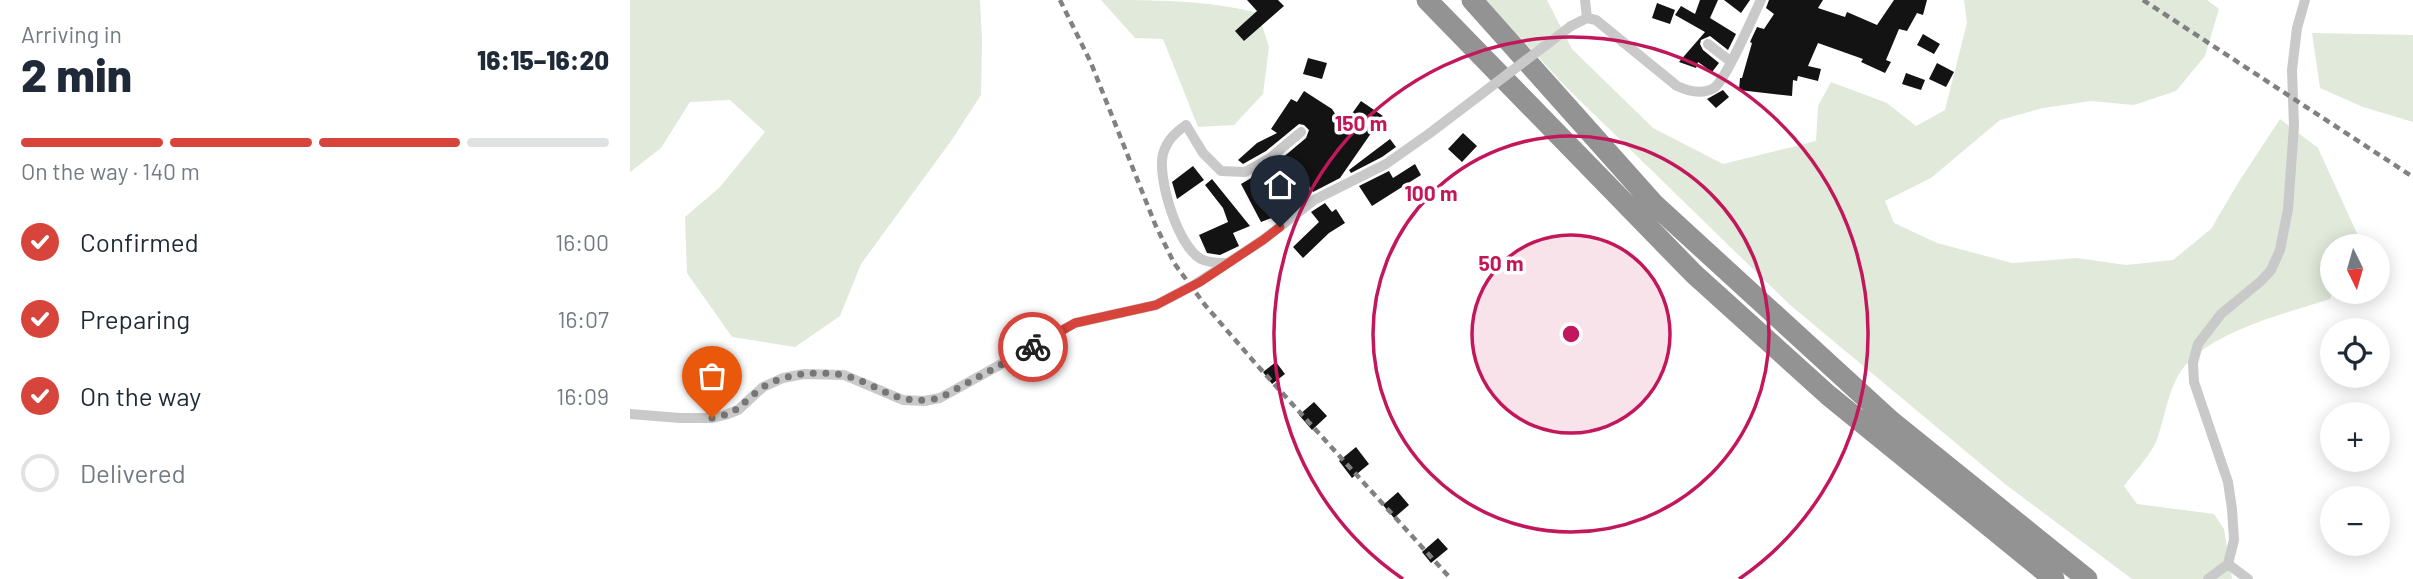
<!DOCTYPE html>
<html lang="en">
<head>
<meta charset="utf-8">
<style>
	body { margin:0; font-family:Barlow,sans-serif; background:#f6f6f7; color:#1f2937; height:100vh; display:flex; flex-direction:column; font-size:26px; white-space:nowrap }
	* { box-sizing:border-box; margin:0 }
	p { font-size:23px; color:#747a83 }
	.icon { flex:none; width:38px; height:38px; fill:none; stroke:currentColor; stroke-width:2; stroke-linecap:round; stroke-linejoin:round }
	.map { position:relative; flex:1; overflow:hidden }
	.drawer { display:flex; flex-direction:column; background:#fff; width:630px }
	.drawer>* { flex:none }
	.needle { width:46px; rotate:175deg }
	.fabs { position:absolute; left:1690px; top:234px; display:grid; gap:14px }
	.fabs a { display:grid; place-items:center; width:70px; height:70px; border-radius:50%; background:#fff; box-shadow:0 4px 18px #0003; font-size:35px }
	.pin { position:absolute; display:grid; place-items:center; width:60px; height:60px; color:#fff; margin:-72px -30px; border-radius:50% 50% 50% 0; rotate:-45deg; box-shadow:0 0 7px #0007 }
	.pin .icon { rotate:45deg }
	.courier { position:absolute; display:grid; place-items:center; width:70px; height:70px; margin:-35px; border:5px solid #d7443b; border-radius:50%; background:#fff; color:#222; box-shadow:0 2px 9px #0007 }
	.summary em { font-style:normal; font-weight:800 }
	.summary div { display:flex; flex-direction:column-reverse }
	.summary { display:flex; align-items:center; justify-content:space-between; height:119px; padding:0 21px }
	h1 { font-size:46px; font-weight:800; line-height:52px }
	.bar { display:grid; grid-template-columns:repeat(4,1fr); gap:10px 7px; align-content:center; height:84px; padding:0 21px }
	.bar i { height:9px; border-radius:5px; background:#e0e1e3 }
	.bar .on { background:#d7443b }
	.bar p { grid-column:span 4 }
	ol { padding:0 21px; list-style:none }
	li { display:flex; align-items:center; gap:21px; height:77px }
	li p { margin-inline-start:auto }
	li .icon { padding:7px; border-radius:50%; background:#d7443b; color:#fff; stroke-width:4 }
	li:last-child { color:#747a83 }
	li i { width:38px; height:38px; border:4px solid #e0e1e3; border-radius:50% }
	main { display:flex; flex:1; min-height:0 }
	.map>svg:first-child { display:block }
</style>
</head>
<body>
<main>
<section class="drawer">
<div class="summary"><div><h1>2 min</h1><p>Arriving in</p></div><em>16:15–16:20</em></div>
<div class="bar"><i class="on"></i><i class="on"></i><i class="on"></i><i></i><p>On the way · 140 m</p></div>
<ol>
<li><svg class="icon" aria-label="check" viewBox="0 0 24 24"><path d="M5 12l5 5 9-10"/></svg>Confirmed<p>16:00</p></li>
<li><svg class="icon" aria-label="check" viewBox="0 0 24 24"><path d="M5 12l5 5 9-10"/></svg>Preparing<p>16:07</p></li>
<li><svg class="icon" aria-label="check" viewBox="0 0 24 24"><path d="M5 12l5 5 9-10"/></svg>On the way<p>16:09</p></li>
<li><i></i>Delivered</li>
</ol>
</section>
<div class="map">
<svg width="1783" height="579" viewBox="0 0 1783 579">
	<rect width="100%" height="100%" fill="#fff"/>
	<path fill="#e0e9da" d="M0,0H350L352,41L351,95L321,141L231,264L210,316L165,347L102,337L57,273L55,217L90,187L135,132L100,100L60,102L31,148L0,172Z
		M471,0C524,0 578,0 628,13L639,47L633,94L604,125L568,127L533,39L505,38Z
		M855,0H917L942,49L1023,128L1093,164L1186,141L1188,106L1201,82L1257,103L1286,126L1315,110L1337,23L1334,0H1577L1589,9L1575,56L1546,91L1504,105L1461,101L1413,108L1370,120L1301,178L1255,201L1264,223L1307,243L1382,263L1447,258L1496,265L1543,260L1581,229L1608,183L1650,119L1688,148L1730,240L1726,247H1703V292L1700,299C1657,313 1578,332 1551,371C1537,392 1535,419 1526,442C1519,457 1504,472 1494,486L1507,504L1584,514L1594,529L1602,579H1502L1375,484L1159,304L937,88Z
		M1682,33L1783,35V122L1733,107L1690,88Z"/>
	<path fill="#131313" d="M617,0H648L654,6L614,41L605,31L627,11Z
		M1070,0H1088L1080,18L1106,34L1098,50L1080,36L1071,40L1070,44L1073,50L1089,63L1082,72L1068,62L1066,68L1049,62L1075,32L1045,15L1051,6L1065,14Z
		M1094,0H1120L1111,13Z
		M1139,0H1193L1188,8L1215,17L1217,12L1247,25L1264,0H1297L1293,15L1287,13L1277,31L1269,29L1256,60L1261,62L1255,73L1231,62L1233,59L1188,43L1178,66L1191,69L1188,81L1168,76L1167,81L1163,80L1162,96L1109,90L1110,78H1112L1122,43L1120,42L1127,27L1134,29L1144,14L1136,8Z
		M1027,3L1045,10L1040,24L1022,18Z
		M1293,34L1310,44L1304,54L1287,45Z
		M678,58L697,63L692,79L673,74Z
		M1307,63L1324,72L1316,87L1299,79Z
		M1276,73L1295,80L1291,90L1272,84Z
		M1093,90L1099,97L1086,108L1077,99Z
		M674,91L702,109L713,126L731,101L753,116L710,178L683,192L671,173L652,186L657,197L649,201L654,213L631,222L611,184L645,164L676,138L679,130L674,125L669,124L636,151L613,164L608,160L627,143L647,133L641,129L661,99L667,102Z
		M833,133L847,146L832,162L818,149Z
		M760,139L766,147L752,157L721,173L719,170Z
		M785,164L791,175L742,206L729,186L759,171L763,178Z
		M563,166L574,180L547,199L542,182Z
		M582,179L620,226L603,233L609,246L590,255L577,253L569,235L598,222L593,208L575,185Z
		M695,203L702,212L706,209L715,223L699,233L673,258L663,247L689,222L681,212Z
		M646,362L655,374L642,384L633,372Z
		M684,402L697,416L682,430L669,415Z
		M726,447L739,464L722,478L709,461Z
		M768,492L779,505L764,518L753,505Z
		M808,538L818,549L801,563L792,552Z"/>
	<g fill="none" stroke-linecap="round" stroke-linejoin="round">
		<path stroke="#c9c9c9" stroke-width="10" d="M955,0L957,18
			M941,26L957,18L966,20L1047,86C1058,91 1072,95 1084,88C1096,80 1123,16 1131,0
			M1078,44L1100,61
			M598,263C590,263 578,263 571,259C548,247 527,178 533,154C537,140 545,133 556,125L573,153L591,171L615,172L640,158L671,132
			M0,414L50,418H82L95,415L108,410L133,387L153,378L174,374L214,375L273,400L294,401L310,398L445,323L526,305L564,285L633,240L684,200L756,164L800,133
			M1598,564L1618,579
			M1578,579L1598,564L1604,540L1602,509L1598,482L1564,382L1563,363L1568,344L1591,314L1631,281L1641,270L1650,250L1658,209L1664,126L1662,70L1667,28L1675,0"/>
		<path stroke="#939393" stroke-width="21" d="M797,0L1064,274L1198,395L1424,579
			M842,0L1024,204L1261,421L1457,579"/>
		<path stroke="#818181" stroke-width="4.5" stroke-dasharray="7 5" stroke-linecap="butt" d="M430,0L461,63L525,224L544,263L575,305L626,364L821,579
			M1513,0L1783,177"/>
		<path stroke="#c9c9c9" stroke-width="10" d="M800,133L941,26"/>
	</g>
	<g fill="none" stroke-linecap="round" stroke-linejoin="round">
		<path stroke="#767676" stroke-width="7" stroke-dasharray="0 12.6" d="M82,418C113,412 109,404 132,388C143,380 159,376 173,374C186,373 204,372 217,376C255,387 265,407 310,398L403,347"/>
		<path stroke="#d7443b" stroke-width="9" d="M403,347L445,323L526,305L570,282L633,240L650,227"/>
	</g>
	<circle cx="941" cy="334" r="99" fill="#c2185b" fill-opacity=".12"/>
	<g fill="none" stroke="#c2185b" stroke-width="3.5">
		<circle cx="941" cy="334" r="99"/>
		<circle cx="941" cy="334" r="198"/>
		<path d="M773 579A297 297 0 1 1 1109 579"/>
	</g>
	<circle cx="941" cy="334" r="10" fill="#c2185b" stroke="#fff" stroke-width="3.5"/>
	<g font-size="21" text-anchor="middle" font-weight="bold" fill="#c2185b" stroke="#fff" stroke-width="7" stroke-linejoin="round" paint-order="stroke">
		<text x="731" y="131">150 m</text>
		<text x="801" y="201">100 m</text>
		<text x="871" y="271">50 m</text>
	</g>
</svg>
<div class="fabs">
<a><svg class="needle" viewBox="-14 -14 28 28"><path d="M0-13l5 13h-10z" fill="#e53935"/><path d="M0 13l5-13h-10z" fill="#747a83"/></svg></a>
<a><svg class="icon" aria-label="locate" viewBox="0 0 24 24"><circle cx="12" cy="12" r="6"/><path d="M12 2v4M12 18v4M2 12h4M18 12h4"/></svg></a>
<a>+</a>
<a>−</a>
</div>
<div class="pin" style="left:82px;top:418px;background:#ea580c"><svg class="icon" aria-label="bag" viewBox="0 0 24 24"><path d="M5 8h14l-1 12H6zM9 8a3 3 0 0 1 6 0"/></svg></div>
<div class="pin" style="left:650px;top:227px;background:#1f2937"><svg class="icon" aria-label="home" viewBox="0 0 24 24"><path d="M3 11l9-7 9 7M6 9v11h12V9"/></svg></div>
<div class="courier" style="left:403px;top:347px"><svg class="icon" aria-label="bike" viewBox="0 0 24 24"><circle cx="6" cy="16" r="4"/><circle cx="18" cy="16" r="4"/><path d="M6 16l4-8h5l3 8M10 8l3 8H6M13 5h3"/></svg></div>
</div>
</main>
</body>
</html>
